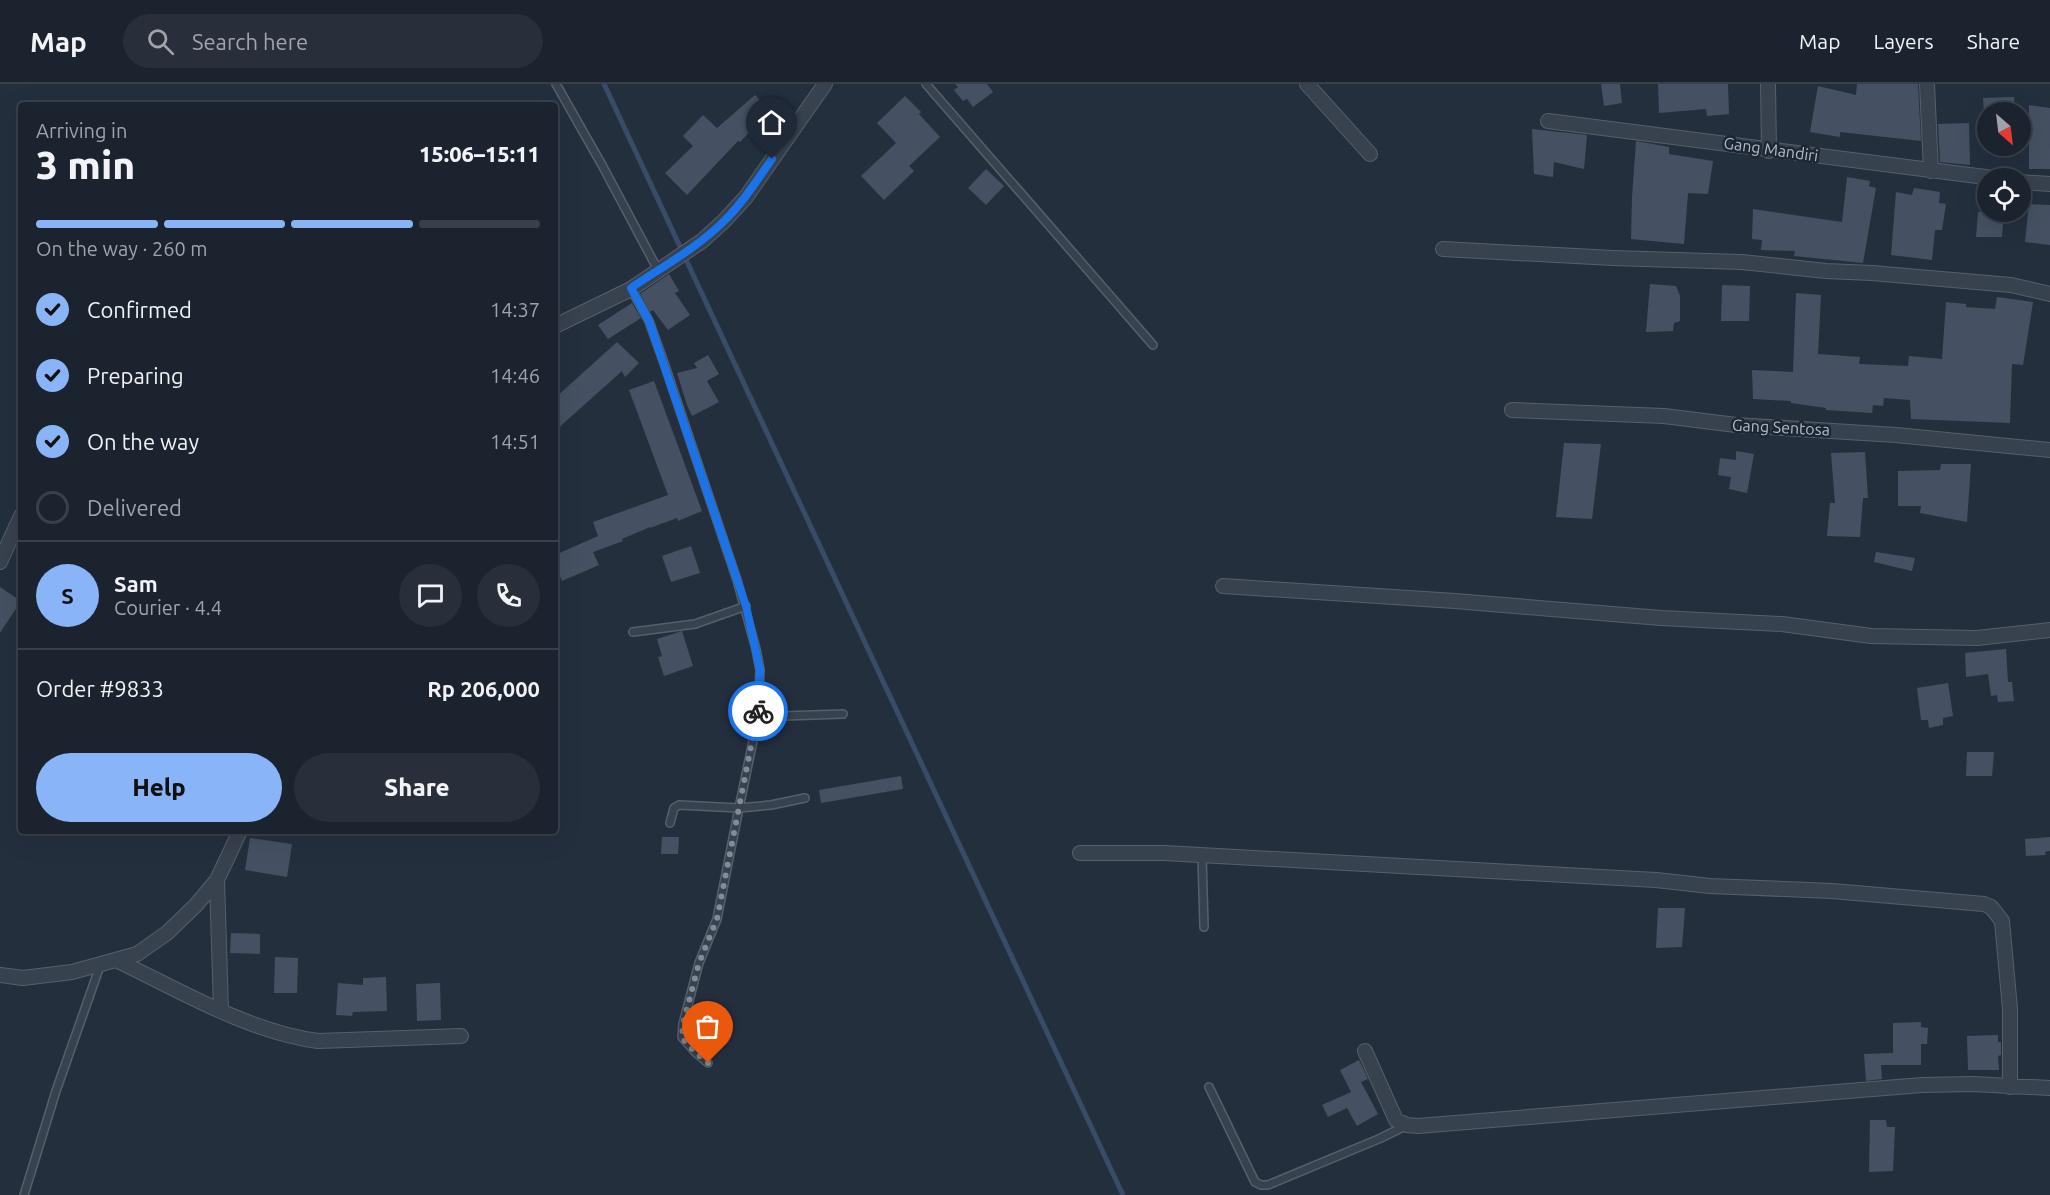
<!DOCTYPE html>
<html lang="en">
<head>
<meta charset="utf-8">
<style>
	body { margin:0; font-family:Ubuntu,sans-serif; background:#282f3a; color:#f1f3f6; height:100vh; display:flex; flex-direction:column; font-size:22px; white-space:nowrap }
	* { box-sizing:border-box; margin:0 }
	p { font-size:20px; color:#a0a4aa }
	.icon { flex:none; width:33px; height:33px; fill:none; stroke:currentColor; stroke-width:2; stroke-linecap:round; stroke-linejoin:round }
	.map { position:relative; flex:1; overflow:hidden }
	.panel { position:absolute; left:18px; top:18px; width:540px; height:732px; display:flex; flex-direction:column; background:#1b232e; border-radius:6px; box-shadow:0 6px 24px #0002,0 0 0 2px #39404a }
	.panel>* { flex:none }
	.needle { width:39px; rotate:152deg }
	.buttons { position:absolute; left:1977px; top:18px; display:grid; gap:12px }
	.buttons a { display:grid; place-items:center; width:54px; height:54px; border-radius:50%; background:#1b232e; box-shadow:0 6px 24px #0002,0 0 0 2px #39404a; font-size:30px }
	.pin { position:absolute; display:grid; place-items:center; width:51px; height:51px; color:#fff; margin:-62px -26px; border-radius:50% 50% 50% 0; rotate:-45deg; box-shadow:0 0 6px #0007 }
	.pin .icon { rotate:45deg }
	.courier { position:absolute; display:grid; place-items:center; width:60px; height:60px; margin:-30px; border:4px solid #1a73e8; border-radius:50%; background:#fff; color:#222; box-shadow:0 2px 8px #0007 }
	.summary em { font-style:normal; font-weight:800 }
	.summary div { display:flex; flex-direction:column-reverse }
	.summary { display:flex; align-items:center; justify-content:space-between; height:102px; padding:0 18px }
	h1 { font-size:39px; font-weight:800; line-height:45px }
	.bar { display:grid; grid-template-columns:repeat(4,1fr); gap:9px 6px; align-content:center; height:72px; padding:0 18px }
	.bar i { height:8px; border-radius:4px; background:#39404a }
	.bar .active { background:#8ab4f8 }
	.bar p { grid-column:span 4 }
	.line { display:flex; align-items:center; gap:15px; padding:0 18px; border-top:2px solid #39404a }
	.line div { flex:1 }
	.round { display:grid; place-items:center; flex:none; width:63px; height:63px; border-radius:32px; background:#282f3a }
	ol { padding:0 18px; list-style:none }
	li { display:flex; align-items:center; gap:18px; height:66px }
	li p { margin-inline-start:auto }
	li .icon { padding:6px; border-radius:50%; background:#8ab4f8; color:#111; stroke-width:4 }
	li:last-child { color:#a0a4aa }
	li i { width:33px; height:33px; border:3px solid #39404a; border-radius:50% }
	.cta { display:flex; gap:12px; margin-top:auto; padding:12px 18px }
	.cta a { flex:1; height:69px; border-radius:36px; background:#8ab4f8; color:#111; font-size:24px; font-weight:800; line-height:69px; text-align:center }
	.cta a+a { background:#282f3a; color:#f1f3f6 }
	header { display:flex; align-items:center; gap:36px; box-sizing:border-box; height:84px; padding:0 30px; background:#1b232e; border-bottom:2px solid #39404a }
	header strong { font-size:28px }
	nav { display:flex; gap:33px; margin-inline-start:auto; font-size:21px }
	.search { width:420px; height:54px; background:#282f3a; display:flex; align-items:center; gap:15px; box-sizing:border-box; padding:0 21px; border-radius:33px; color:#a0a4aa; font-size:22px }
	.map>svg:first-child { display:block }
</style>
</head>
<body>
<header>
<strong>Map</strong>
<div class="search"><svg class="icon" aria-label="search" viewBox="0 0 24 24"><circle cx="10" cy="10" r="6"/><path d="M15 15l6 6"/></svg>Search here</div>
<nav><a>Map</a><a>Layers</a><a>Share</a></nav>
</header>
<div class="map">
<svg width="2050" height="1111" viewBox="0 0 2050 1111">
	<rect width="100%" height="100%" fill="#242f3e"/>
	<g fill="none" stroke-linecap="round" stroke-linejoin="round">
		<path stroke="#394c67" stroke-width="5" d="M604,0L1123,1111"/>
	</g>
	<path fill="#455162" d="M955,0H987L993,8L973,23L967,15L963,17L954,6L958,3Z
		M1601,0H1620L1622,19L1604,22Z
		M1658,0H1728L1729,30L1707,32L1706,25L1659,29Z
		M1857,0H1918L1921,57L1840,48V53L1810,48L1818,2L1856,11Z
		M755,11L770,27L740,58L738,57L687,111L665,89L693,62L683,52L703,31L717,44Z
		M905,12L921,28L919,30L940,53L909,82L914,87L884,116L861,92L896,59L877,39Z
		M2014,13L2015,28H1984L1983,14Z
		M2029,21L2050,24V85H2029Z
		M1969,39L1970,81L1940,78L1938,40Z
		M1532,45L1587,51L1584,85L1554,78L1553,93L1534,90Z
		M1636,57L1669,63V70L1713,77L1708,110L1688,109L1684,160L1631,155L1632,113Z
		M986,85L1004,102L986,121L968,104Z
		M1847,93L1870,97L1869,102L1876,104L1863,179L1794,172L1795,167L1761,166L1762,156L1752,155L1753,125L1842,138Z
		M1914,104L1940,108L1939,119L1946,120L1942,146H1935L1932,176L1891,171L1896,108L1912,111Z
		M2029,120L2050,121V161L2025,158Z
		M1978,128H2004L2002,153H1976Z
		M669,190L679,207L675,209L690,231L668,246L653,226L650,228L640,210Z
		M1650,200L1676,202L1680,212V237L1674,239L1673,247L1646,248Z
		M1722,201L1750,202L1749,237H1721Z
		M1796,209L1821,211L1818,270L1860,273L1859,280L1908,282L1909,272L1942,275L1946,218L1966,220V223L1995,225L1997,213L2033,218L2023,281L2012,280L2010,339L1911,335L1910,316L1884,314L1883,322L1873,321L1872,329L1826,326V324L1791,319V317L1753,315L1752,286L1793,288Z
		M632,219L641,234L608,255L598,241Z
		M617,258L639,279L625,293L622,287L555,347V314Z
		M708,271L719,290L707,297L719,318L692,332L687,321L677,289L697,284L694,279Z
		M654,297L702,427L678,437L677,434L650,444V443L622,455L623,457L593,468L599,481L562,497L555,481V471L598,452L593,438L668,411L629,306Z
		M1564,359L1601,360L1592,435L1556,433Z
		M1736,367L1754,370L1747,409L1729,405L1731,393L1718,391L1720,374L1736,376Z
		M1865,368L1868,414H1863L1860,453L1827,452L1830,419H1835L1831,369Z
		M1941,380H1971L1967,438L1920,429L1921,422H1898V387L1940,386Z
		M691,462L700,489L671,498L662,472Z
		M1876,468L1915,474L1912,487L1874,478Z
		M0,503L21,517L0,549Z
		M682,547L693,582L664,592L658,573L662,572L657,555Z
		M2006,565L2008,598H2012L2014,617L1998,618L1997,611L1991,612L1988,590L1966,593L1965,569Z
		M1948,599L1953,632L1943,634V641L1929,644L1928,636H1921L1917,604Z
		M1967,668H1994L1992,692H1966Z
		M901,692L903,705L821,719L819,706Z
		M662,753H679L678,770H661Z
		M2050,753V767L2045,768L2046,771L2026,772L2025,755Z
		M250,754L292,760L287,793L245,786Z
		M1658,824H1685L1682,863L1656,864Z
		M231,849L260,850V870L230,869Z
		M275,873L298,874L297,909H274Z
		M386,893L387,927L353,928L352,932L336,931L338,899L363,901V894Z
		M440,899L441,936L417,937L416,900Z
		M1921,938V943L1928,944L1927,960H1921V981H1881L1882,995L1866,997L1864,970L1893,969V939Z
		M1998,951V958H2001V971L1998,972L1999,986H1968L1967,952Z
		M1359,976L1368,995L1361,998L1378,1030L1357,1042L1347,1024L1328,1033L1322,1021L1351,1008L1340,986Z
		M1870,1036H1886L1887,1043H1895L1893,1087L1869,1088Z"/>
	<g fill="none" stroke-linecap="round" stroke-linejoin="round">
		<g stroke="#565f6c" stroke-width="10">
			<path id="service" d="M556,0L602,81L658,186
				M926,0L1153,261
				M631,205L649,237L665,282L737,496L756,565L760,586L758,633L739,724L771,721L805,714
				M633,548L695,540L746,522
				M758,633L843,630
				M670,739L674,724L679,721L739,724L717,835L699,879L683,940L682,953L696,969L708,979
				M1202,771L1204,843
				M1209,1003L1255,1098L1261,1101H1268L1381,1054L1407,1041
				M24,1111L56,1007L100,882"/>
		</g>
		<g stroke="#565f6c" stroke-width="16">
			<path id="minor" d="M1307,0L1370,70
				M1768,0L1769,67
				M1927,0L1931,87
				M1548,37L1993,94
				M2020,98L2050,100
				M1443,165L1613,174L1742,178L1826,187L1872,189L2011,201L2050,210
				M555,242L631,205L702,157L724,137L746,113L825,0
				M1512,326L1664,332L1736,341L1896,351L2050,366
				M0,478L21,432
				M1223,502L1455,517L1661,534L1782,540L1871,552L1977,554L2050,546
				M1080,769H1164L1656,796L1710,802L1832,807L1984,820L1991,823L2002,837L2010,925V1003
				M217,796L221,926
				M116,876C179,906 249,948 318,957L461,952
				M0,891L23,894L72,888L137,870L167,849L196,821L217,796L240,747
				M1365,967L1396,1036L1407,1041L1418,1042L1922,1001L1973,1000L2050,1004"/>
		</g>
		<use href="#service" stroke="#38414e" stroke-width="7"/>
		<use href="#minor" stroke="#38414e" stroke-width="14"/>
	</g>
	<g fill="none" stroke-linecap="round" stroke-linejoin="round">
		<path stroke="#828b98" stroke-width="6" stroke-dasharray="0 10.8" d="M708,979L696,969L682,954L683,940L699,879L717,835L758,627"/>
		<path stroke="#1a73e8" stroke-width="8" d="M758,627L760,586L746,522L649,237L631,204C662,183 697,164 724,137C743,119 757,96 772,75"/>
	</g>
	<g text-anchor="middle" stroke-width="5" stroke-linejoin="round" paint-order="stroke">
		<g font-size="16" fill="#b4bcc9" stroke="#1d2633">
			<text transform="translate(1771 65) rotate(8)" y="6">Gang Mandiri</text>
			<text transform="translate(1781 343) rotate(3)" y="6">Gang Sentosa</text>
		</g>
	</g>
</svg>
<div class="buttons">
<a><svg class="needle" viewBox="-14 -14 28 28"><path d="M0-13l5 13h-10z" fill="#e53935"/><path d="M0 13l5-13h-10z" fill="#a0a4aa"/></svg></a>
<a><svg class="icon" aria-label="locate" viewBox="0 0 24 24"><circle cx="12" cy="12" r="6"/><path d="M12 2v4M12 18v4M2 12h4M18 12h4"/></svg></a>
</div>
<div class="pin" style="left:708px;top:979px;background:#ea580c"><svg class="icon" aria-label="bag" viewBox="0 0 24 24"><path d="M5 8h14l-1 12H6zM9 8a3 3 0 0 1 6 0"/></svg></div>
<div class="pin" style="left:772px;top:75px;background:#1f2937"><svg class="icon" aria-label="home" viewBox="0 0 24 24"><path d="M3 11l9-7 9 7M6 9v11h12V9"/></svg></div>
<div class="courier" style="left:758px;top:627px"><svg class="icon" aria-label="bike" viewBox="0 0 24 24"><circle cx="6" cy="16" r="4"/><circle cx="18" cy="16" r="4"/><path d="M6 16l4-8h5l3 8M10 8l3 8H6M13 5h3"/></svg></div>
<section class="panel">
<div class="summary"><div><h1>3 min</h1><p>Arriving in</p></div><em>15:06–15:11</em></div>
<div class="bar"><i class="active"></i><i class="active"></i><i class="active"></i><i></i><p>On the way · 260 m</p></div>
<ol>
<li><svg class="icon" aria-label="check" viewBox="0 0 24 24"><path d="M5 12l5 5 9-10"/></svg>Confirmed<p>14:37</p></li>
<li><svg class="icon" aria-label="check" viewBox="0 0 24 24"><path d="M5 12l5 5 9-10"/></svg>Preparing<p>14:46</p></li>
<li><svg class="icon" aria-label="check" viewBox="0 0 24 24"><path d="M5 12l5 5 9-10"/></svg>On the way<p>14:51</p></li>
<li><i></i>Delivered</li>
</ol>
<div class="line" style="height:108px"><b class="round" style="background:#8ab4f8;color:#111">S</b><div><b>Sam</b><p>Courier · 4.4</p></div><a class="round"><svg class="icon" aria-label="chat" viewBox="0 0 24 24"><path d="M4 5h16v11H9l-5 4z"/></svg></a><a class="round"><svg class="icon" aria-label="phone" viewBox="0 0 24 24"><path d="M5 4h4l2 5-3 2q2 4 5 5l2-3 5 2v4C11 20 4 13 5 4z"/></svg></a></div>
<div class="line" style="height:78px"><div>Order #9833</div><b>Rp 206,000</b></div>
<div class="cta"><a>Help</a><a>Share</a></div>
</section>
</div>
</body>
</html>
